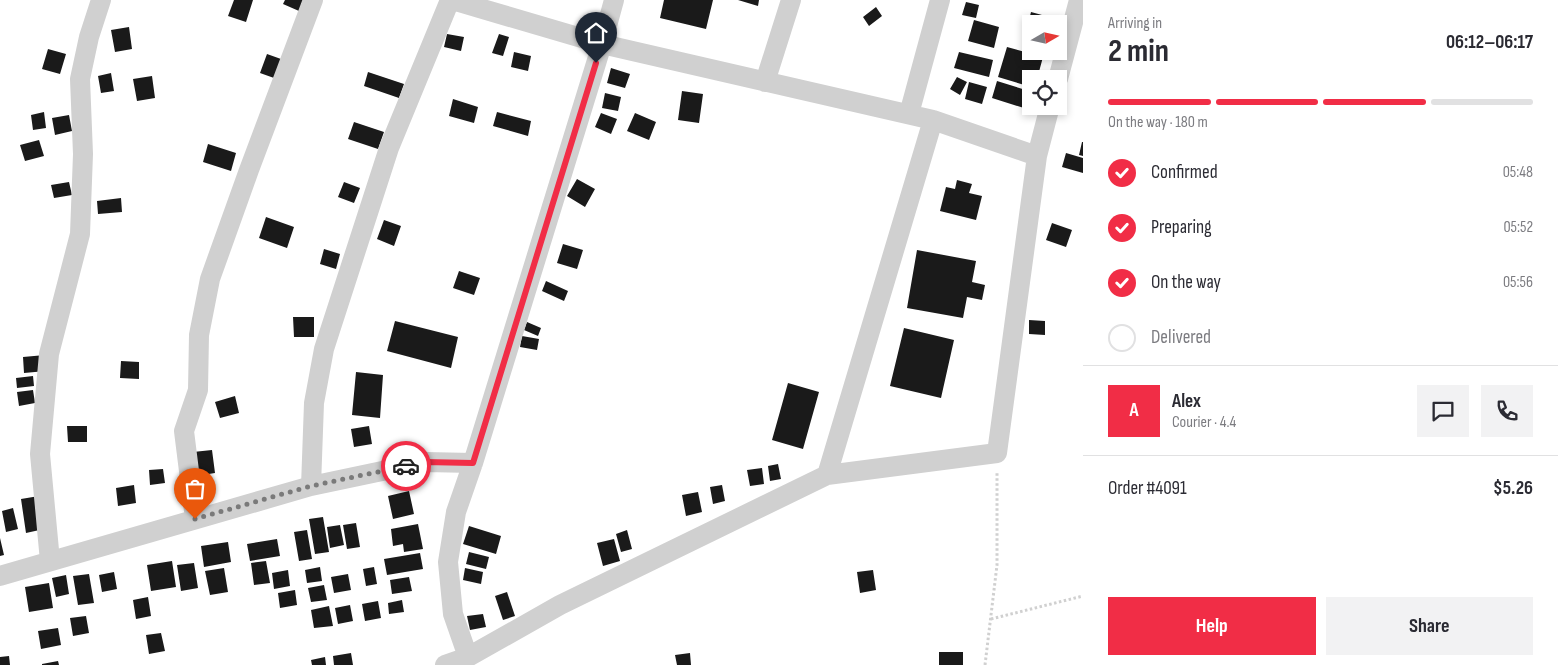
<!DOCTYPE html>
<html lang="en">
<head>
<meta charset="utf-8">
<style>
	body { margin:0; font-family:"Sofia Sans Condensed",sans-serif; background:#f2f2f3; color:#2b2b33; height:100vh; display:flex; flex-direction:column; font-size:19px; white-space:nowrap }
	* { box-sizing:border-box; margin:0 }
	p { font-size:16px; color:#7c7c81 }
	.icon { flex:none; width:28px; height:28px; fill:none; stroke:currentColor; stroke-width:2; stroke-linecap:round; stroke-linejoin:round }
	.map { position:relative; flex:1; overflow:hidden }
	.side { display:flex; flex-direction:column; background:#fff; width:475px }
	.side>* { flex:none }
	.needle { width:32px; rotate:81deg }
	.controls { position:absolute; left:1022px; top:15px; display:grid; gap:10px }
	.controls a { display:grid; place-items:center; width:45px; height:45px; border-radius:0px; background:#fff; box-shadow:0 2px 8px #0003; font-size:25px }
	.pin { position:absolute; display:grid; place-items:center; width:42px; height:42px; color:#fff; margin:-51px -21px; border-radius:50% 50% 50% 0; rotate:-45deg; box-shadow:0 0 5px #0007 }
	.pin .icon { rotate:45deg }
	.courier { position:absolute; display:grid; place-items:center; width:50px; height:50px; margin:-25px; border:4px solid #f12d46; border-radius:50%; background:#fff; color:#222; box-shadow:0 1px 6px #0007 }
	.overview em { font-style:normal; font-weight:700 }
	.overview div { display:flex; flex-direction:column-reverse }
	.overview { display:flex; align-items:center; justify-content:space-between; height:85px; padding:0 25px }
	h1 { font-size:32px; font-weight:700; line-height:38px }
	.bar { display:grid; grid-template-columns:repeat(4,1fr); gap:8px 5px; align-content:center; height:60px; padding:0 25px }
	.bar i { height:6px; border-radius:4px; background:#e1e1e2 }
	.bar .selected { background:#f12d46 }
	.bar p { grid-column:span 4 }
	.line { display:flex; align-items:center; gap:12px; padding:0 25px; border-top:1px solid #e1e1e2 }
	.line div { flex:1 }
	.round { display:grid; place-items:center; flex:none; width:52px; height:52px; border-radius:0px; background:#f2f2f3 }
	ol { padding:0 25px; list-style:none }
	li { display:flex; align-items:center; gap:15px; height:55px }
	li p { margin-inline-start:auto }
	li .icon { padding:5px; border-radius:50%; background:#f12d46; color:#fff; stroke-width:4 }
	li:last-child { color:#7c7c81 }
	li i { width:28px; height:28px; border:2px solid #e1e1e2; border-radius:50% }
	.primary-button { display:flex; gap:10px; margin-top:auto; padding:10px 25px }
	.primary-button a { flex:1; height:58px; border-radius:0px; background:#f12d46; color:#fff; font-size:20px; font-weight:700; line-height:58px; text-align:center }
	.primary-button a+a { background:#f2f2f3; color:#2b2b33 }
	main { display:flex; flex:1; min-height:0 }
	.map>svg:first-child { display:block }
</style>
</head>
<body>
<main>
<div class="map">
<svg width="1083" height="665" viewBox="0 0 1083 665">
	<rect width="100%" height="100%" fill="#fff"/>
	<path fill="#1a1a1a" d="M234,0H253L246,22L228,16Z
		M285,0H304L299,11L283,4Z
		M664,0H713L706,29L660,18Z
		M738,0H759L758,6Z
		M966,2L979,5L976,18L962,15Z
		M876,7L882,16L869,26L863,17Z
		M1031,12L1042,15L1040,24H1028Z
		M974,20L999,27L994,48L968,41Z
		M129,27L132,49L115,52L111,30Z
		M447,34L464,37L461,51L444,47Z
		M499,34L509,37L503,56L492,53Z
		M1007,47L1043,57L1037,79H1031V87L998,77Z
		M48,49L66,54L60,74L42,69Z
		M514,52L531,56L528,71L511,67Z
		M959,52L993,60L989,77L954,68Z
		M267,54L281,59L274,78L260,73Z
		M611,68L630,74L625,88L607,83Z
		M368,72L404,84L399,98L364,86Z
		M111,73L114,91L101,93L98,76Z
		M152,76L155,98L137,101L133,79Z
		M957,77L967,82L960,95L950,89Z
		M997,81L1029,91L1024,108L992,98Z
		M969,82L987,87L982,104L965,99Z
		M682,91L703,94L699,123L678,120Z
		M605,93L621,97L618,111L602,108Z
		M453,99L478,107L474,123L449,116Z
		M44,112L46,128L33,130L31,115Z
		M497,112L531,121L528,136L493,126Z
		M601,113L617,119L611,134L595,127Z
		M635,113L656,122L649,140L627,131Z
		M69,115L72,131L55,135L52,118Z
		M354,122L384,132L378,149L348,139Z
		M39,140L44,156L25,161L20,145Z
		M1082,142H1083V156L1079,155Z
		M208,144L236,153L231,171L203,162Z
		M1066,153L1083,158V173L1062,167Z
		M577,179L595,189L585,207L567,196Z
		M957,180L972,184L969,193L982,196L976,220L940,211L946,187L955,189Z
		M69,182L72,195L54,198L51,185Z
		M344,182L360,188L354,203L338,197Z
		M121,198L122,212L98,214L97,201Z
		M266,217L294,227L287,248L259,238Z
		M384,220L401,226L394,246L377,239Z
		M1052,223L1072,230L1066,247L1046,240Z
		M563,244L583,250L577,269L557,263Z
		M324,249L340,254L336,269L320,264Z
		M917,250L976,261L972,282L985,285L982,300L967,297L963,318L907,308Z
		M459,271L480,278L474,295L453,288Z
		M546,281L568,291L564,301L542,291Z
		M293,317H314V337H294Z
		M1029,320L1045,321V335L1029,334Z
		M395,321L458,337L451,368L387,351Z
		M527,322L541,328L538,336L524,330Z
		M904,328L954,340L941,398L890,386Z
		M522,336L539,339L537,350L520,347Z
		M45,355L46,371L24,373L23,357Z
		M121,361L139,362V379L120,378Z
		M356,372L383,375L380,418L352,415Z
		M33,376L34,386L17,388L16,378Z
		M788,383L819,392L803,449L772,440Z
		M33,390L35,403L19,406L17,392Z
		M235,396L239,413L220,418L215,402Z
		M67,426H87V442H68Z
		M369,426L372,444L354,447L351,429Z
		M212,450L215,473L196,476L193,452Z
		M778,464L781,479L770,481L768,466Z
		M762,468L764,484L750,486L747,470Z
		M163,469L165,483L150,485L149,470Z
		M134,485L136,503L118,506L116,488Z
		M722,485L725,501L713,504L710,487Z
		M409,491L414,514L393,519L388,496Z
		M698,492L702,512L686,516L682,495Z
		M39,496L44,529L26,533L21,499Z
		M13,508L18,529L6,532L2,511Z
		M323,517L329,552L315,554L309,519Z
		M356,523L360,547L347,549L343,525Z
		M418,524L423,549L404,552L403,544L393,546L391,529Z
		M340,525L344,545L330,548L327,527Z
		M469,526L501,536L496,554L463,544Z
		M307,530L312,559L299,561L294,532Z
		M627,530L632,549L621,552L616,534Z
		M0,538L4,555L0,556Z
		M277,539L280,556L250,561L247,544Z
		M614,539L620,561L603,566L597,543Z
		M228,542L231,562L204,567L201,546Z
		M469,552L489,557L486,569L466,564Z
		M420,553L423,569L387,575L384,559Z
		M172,561L176,587L151,591L147,565Z
		M266,561L270,583L254,585L251,563Z
		M194,563L198,588L181,591L177,565Z
		M320,567L322,581L307,583L305,570Z
		M374,567L377,584L366,586L363,569Z
		M224,568L228,592L210,595L205,571Z
		M465,568L483,572L481,584L463,580Z
		M288,570L290,586L274,589L272,573Z
		M873,570L876,590L860,593L857,572Z
		M114,572L117,589L102,592L99,575Z
		M89,574L94,603L78,605L73,576Z
		M348,574L351,590L334,593L331,577Z
		M66,575L69,594L56,597L52,578Z
		M409,577L412,591L392,594L390,580Z
		M49,583L53,608L29,612L25,587Z
		M324,585L327,600L311,602L308,588Z
		M295,590L297,605L280,608L278,593Z
		M507,592L515,616L503,620L495,596Z
		M148,597L151,616L136,619L133,600Z
		M402,600L404,612L389,614L388,603Z
		M378,601L381,618L365,621L362,604Z
		M350,605L353,621L338,624L335,608Z
		M329,606L333,626L314,628L311,610Z
		M483,614L486,627L470,630L467,616Z
		M86,616L89,633L73,636L70,618Z
		M58,628L61,645L41,649L38,631Z
		M161,633L165,651L149,654L146,635Z
		M939,652H963V665H939Z
		M351,653L353,665H334L333,656Z
		M690,653L691,665H677L675,655Z
		M9,656L10,665H0V657Z
		M325,657L326,665H312L311,660Z
		M58,661L59,665H42V664Z"/>
	<g fill="none" stroke-linecap="round" stroke-linejoin="round">
		<path stroke="#d0d0d0" stroke-width="3" stroke-dasharray="2.5 2.5" stroke-linecap="butt" d="M991,619L1083,596
			M985,665L997,565V471"/>
		<path stroke="#d0d0d0" stroke-width="20" d="M452,0L602,44L614,0
			M1058,79L1079,0
			M765,82L791,0
			M909,114L940,0
			M827,475L933,120
			M311,486L314,403L324,349L389,148L450,0
			M195,519L184,431L198,390L199,335L210,279L249,170L313,0
			M50,561L40,454L49,354L80,234L83,154L80,79L89,37L101,0
			M0,576L311,486L425,462L473,463
			M468,657L453,614L448,562L456,512L473,463L602,44L933,120L1037,156
			M445,665L468,657L560,605L827,475L997,453L1037,156L1050,106"/>
	</g>
	<g fill="none" stroke-linecap="round" stroke-linejoin="round">
		<path stroke="#7a7a7a" stroke-width="5" stroke-dasharray="0 9" d="M195,519L311,486L406,466"/>
		<path stroke="#f12d46" stroke-width="6" d="M406,466L425,462L473,463L596,63"/>
	</g>
</svg>
<div class="controls">
<a><svg class="needle" viewBox="-14 -14 28 28"><path d="M0-13l5 13h-10z" fill="#e53935"/><path d="M0 13l5-13h-10z" fill="#7c7c81"/></svg></a>
<a><svg class="icon" aria-label="locate" viewBox="0 0 24 24"><circle cx="12" cy="12" r="6"/><path d="M12 2v4M12 18v4M2 12h4M18 12h4"/></svg></a>
</div>
<div class="pin" style="left:195px;top:519px;background:#ea580c"><svg class="icon" aria-label="bag" viewBox="0 0 24 24"><path d="M5 8h14l-1 12H6zM9 8a3 3 0 0 1 6 0"/></svg></div>
<div class="pin" style="left:596px;top:63px;background:#1f2937"><svg class="icon" aria-label="home" viewBox="0 0 24 24"><path d="M3 11l9-7 9 7M6 9v11h12V9"/></svg></div>
<div class="courier" style="left:406px;top:466px"><svg class="icon" aria-label="car" viewBox="0 0 24 24"><path d="M5 17H2v-5l4-1 3-4h7l3 4 3 1v5h-3M9 17h6M6 11h13"/><circle cx="7" cy="17" r="2"/><circle cx="17" cy="17" r="2"/></svg></div>
</div>
<section class="side">
<div class="overview"><div><h1>2 min</h1><p>Arriving in</p></div><em>06:12–06:17</em></div>
<div class="bar"><i class="selected"></i><i class="selected"></i><i class="selected"></i><i></i><p>On the way · 180 m</p></div>
<ol>
<li><svg class="icon" aria-label="check" viewBox="0 0 24 24"><path d="M5 12l5 5 9-10"/></svg>Confirmed<p>05:48</p></li>
<li><svg class="icon" aria-label="check" viewBox="0 0 24 24"><path d="M5 12l5 5 9-10"/></svg>Preparing<p>05:52</p></li>
<li><svg class="icon" aria-label="check" viewBox="0 0 24 24"><path d="M5 12l5 5 9-10"/></svg>On the way<p>05:56</p></li>
<li><i></i>Delivered</li>
</ol>
<div class="line" style="height:90px"><b class="round" style="background:#f12d46;color:#fff">A</b><div><b>Alex</b><p>Courier · 4.4</p></div><a class="round"><svg class="icon" aria-label="chat" viewBox="0 0 24 24"><path d="M4 5h16v11H9l-5 4z"/></svg></a><a class="round"><svg class="icon" aria-label="phone" viewBox="0 0 24 24"><path d="M5 4h4l2 5-3 2q2 4 5 5l2-3 5 2v4C11 20 4 13 5 4z"/></svg></a></div>
<div class="line" style="height:65px"><div>Order #4091</div><b>$5.26</b></div>
<div class="primary-button"><a>Help</a><a>Share</a></div>
</section>
</main>
</body>
</html>
